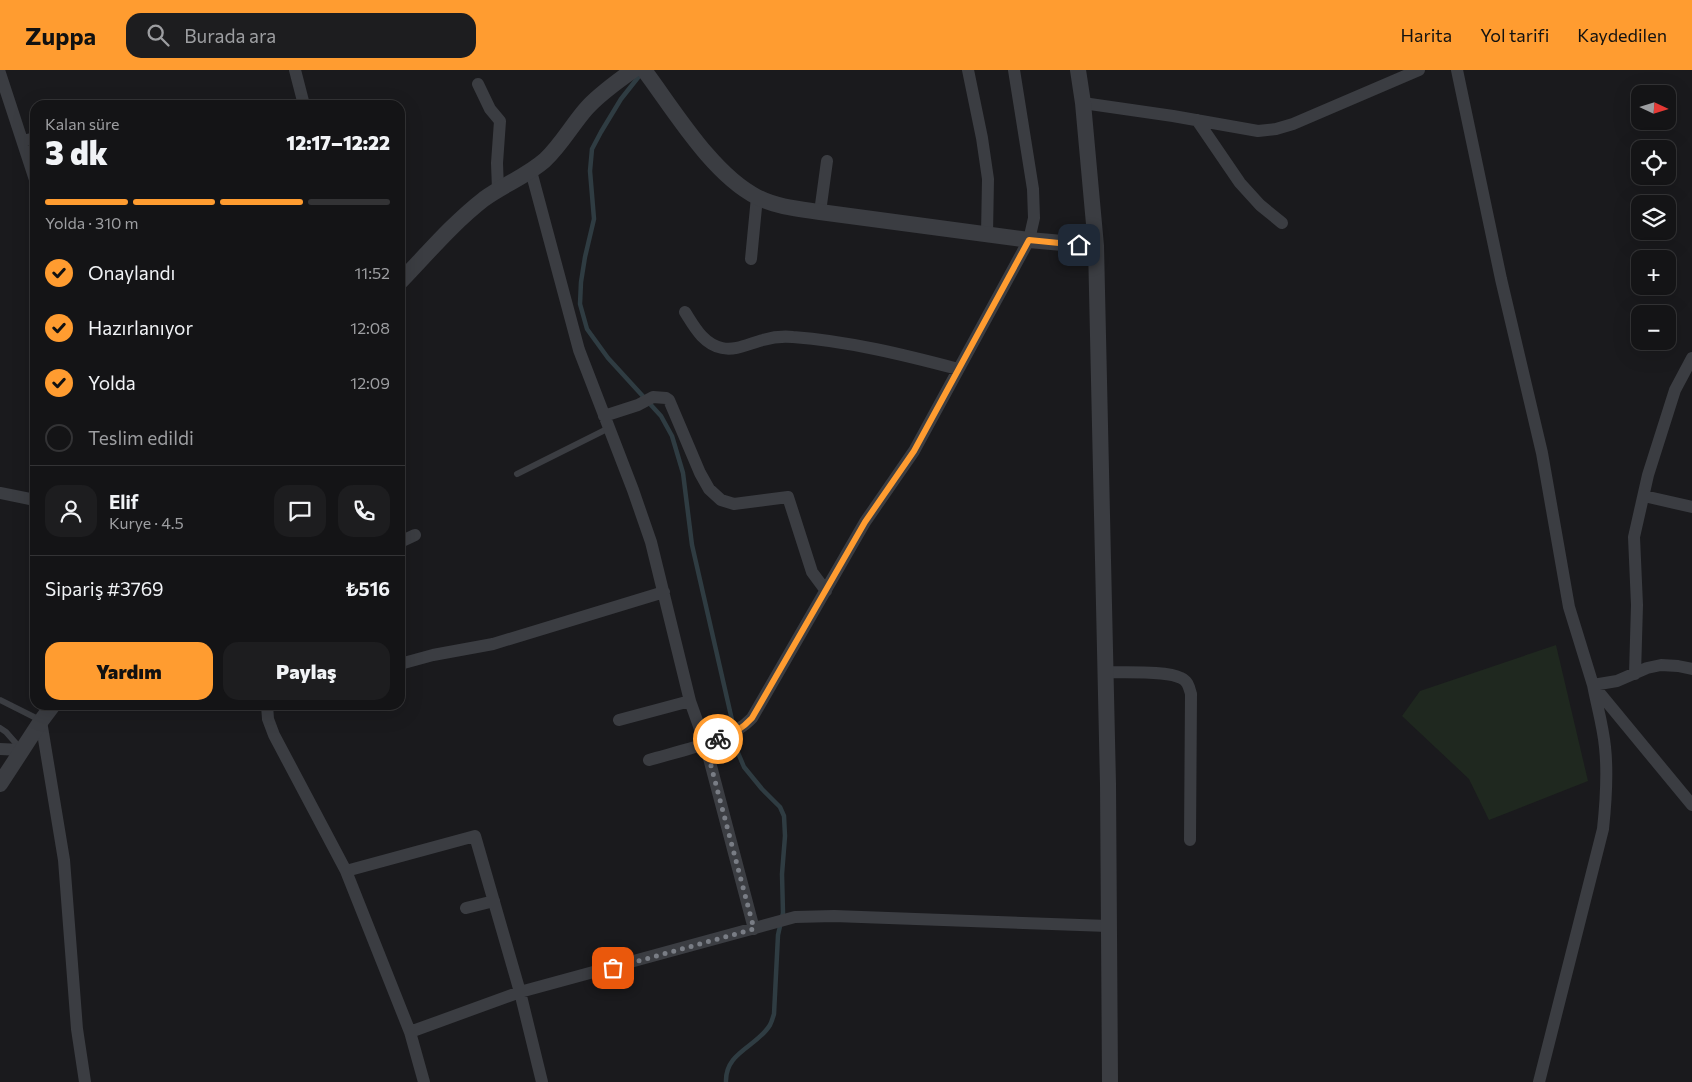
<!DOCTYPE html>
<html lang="tr">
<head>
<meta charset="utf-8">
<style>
	body { margin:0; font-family:Commissioner,sans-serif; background:#1d1d1f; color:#f1f3f6; height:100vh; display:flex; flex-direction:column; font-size:19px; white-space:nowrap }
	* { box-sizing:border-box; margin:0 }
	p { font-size:16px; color:#9d9ea1 }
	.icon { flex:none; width:28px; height:28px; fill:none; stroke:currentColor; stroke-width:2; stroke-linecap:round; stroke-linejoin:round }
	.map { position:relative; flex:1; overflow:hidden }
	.panel { position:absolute; left:30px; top:30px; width:375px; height:610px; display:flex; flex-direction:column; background:#141416; border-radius:15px; box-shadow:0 5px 20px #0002,0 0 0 1px #333335 }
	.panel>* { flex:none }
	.needle { width:32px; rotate:94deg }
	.controls { position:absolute; left:1631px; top:15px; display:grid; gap:10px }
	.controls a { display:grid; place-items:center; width:45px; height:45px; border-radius:10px; background:#141416; box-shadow:0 5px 20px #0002,0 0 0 1px #333335; font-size:25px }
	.pin { position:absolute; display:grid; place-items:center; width:42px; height:42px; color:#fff; margin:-21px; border-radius:10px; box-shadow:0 2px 8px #0006 }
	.courier { position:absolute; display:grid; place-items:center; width:50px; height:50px; margin:-25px; border:4px solid #ff9c30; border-radius:50%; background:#fff; color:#222; box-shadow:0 1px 6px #0007 }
	.head em { font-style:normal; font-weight:800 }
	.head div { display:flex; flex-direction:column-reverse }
	.head { display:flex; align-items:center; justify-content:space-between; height:85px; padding:0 15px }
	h1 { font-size:32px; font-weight:800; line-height:38px }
	.bar { display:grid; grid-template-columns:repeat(4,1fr); gap:8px 5px; align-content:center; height:60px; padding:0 15px }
	.bar i { height:6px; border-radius:4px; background:#333335 }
	.bar .active { background:#ff9c30 }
	.bar p { grid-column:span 4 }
	.line { display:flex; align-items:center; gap:12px; padding:0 15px; border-top:1px solid #333335 }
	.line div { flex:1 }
	.round { display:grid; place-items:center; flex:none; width:52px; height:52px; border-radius:15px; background:#1d1d1f }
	ol { padding:0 15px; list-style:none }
	li { display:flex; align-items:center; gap:15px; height:55px }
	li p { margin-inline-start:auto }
	li .icon { padding:5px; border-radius:50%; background:#ff9c30; color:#111; stroke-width:4 }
	li:last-child { color:#9d9ea1 }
	li i { width:28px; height:28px; border:2px solid #333335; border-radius:50% }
	.cta { display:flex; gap:10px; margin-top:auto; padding:10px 15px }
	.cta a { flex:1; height:58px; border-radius:15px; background:#ff9c30; color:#111; font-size:20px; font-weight:800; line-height:58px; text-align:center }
	.cta a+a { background:#1d1d1f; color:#f1f3f6 }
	header { display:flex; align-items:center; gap:30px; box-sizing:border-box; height:70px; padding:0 25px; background:#ff9c30; color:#111 }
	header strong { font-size:24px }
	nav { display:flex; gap:28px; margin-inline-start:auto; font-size:18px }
	.search { width:350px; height:45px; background:#1d1d1f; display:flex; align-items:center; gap:12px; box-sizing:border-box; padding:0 18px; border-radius:15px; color:#9d9ea1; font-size:19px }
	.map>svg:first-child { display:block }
</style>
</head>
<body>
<header>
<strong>Zuppa</strong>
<div class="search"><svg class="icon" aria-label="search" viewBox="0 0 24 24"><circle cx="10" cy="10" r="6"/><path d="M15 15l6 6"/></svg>Burada ara</div>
<nav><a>Harita</a><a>Yol tarifi</a><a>Kaydedilen</a></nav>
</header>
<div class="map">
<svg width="1692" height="1012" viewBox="0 0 1692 1012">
	<rect width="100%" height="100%" fill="#1a1a1d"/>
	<path fill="#1f281f" d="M1556,575L1588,711L1489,750L1469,709L1402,646L1420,621Z"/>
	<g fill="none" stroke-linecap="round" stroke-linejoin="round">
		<path stroke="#2f3c42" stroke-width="4.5" d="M640,5L621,29L601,62L592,79L590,101L594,149L585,187L581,212L580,234L587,259L608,288L661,346L672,366L683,403L692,475L732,650L736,678L744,697L762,719L780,737L784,746L785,766L782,804L783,843L778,865L774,944C773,947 772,951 770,955C757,977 725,982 726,1012"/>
		<path stroke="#3b3d42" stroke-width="6" d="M517,404L609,358
			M0,630L40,650
			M0,658L6,662L21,679"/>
		<path stroke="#3b3d42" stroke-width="12" d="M295,0L303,31
			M968,0L982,68L988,109L987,164
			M1457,0L1501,209L1542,383L1569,537L1593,615L1692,735
			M0,3L35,110
			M478,14L490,39L500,51L497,93L498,120
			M1083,33L1173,46L1258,61L1276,59L1293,54L1419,0
			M1197,50L1240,113L1260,135L1282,153
			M23,71L35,68
			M531,101L579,280L633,420L651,472L690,631L705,673L754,859
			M820,142L827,91
			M751,189L757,127
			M685,242C694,256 703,274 722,278C736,281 750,273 763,270C773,267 783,266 793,267C848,271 905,285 958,299
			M604,346L638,335L653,327L666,328L669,330L700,403L709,419L721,430L734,434L788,427L812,502L826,521
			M0,423L35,430
			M1644,426L1692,437
			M400,472L415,465
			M400,594L433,585L493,574L664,522
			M1105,602C1123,603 1166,600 1181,608C1188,611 1189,617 1191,624L1190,770
			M1635,604L1637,535L1634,467L1648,405L1675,320L1692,288
			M267,635L268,649L274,665L346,801L410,962L424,1012
			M619,650L690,631
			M41,651L64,790L77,959L85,1012
			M0,679L22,680
			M649,690C679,681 731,671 752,648L865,452L914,381L1029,170L1034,148L1033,119L1014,0
			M346,801L475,766L520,922L542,1012
			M466,838L494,831
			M410,962L520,922L795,847L834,846L1108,856
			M1539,1012L1603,759C1606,731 1608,705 1605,677C1603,656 1597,636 1593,615L1617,611L1647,598L1661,595L1678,596L1692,599"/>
		<path stroke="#3b3d42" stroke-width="16" d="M644,0C674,40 712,104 757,127C776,137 799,139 820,142L1029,170L1096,176
			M1078,0L1083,33L1096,176L1108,714L1110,1012
			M400,212C427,184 453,153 484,129C503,115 527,106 545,90C561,75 572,55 586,39C599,24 617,12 633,0
			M0,714L41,651L53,635"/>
	</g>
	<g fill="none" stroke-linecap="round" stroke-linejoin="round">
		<path stroke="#797d85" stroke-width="5" stroke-dasharray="0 9" d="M613,898L754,859L705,673L718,669"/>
		<path stroke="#ff9c30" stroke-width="6" d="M718,669C732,665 743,658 752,648L865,452L914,381L1029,170L1079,175"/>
	</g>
</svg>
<div class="controls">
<a><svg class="needle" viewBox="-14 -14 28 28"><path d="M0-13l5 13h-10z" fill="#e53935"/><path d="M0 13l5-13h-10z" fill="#9d9ea1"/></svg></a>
<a><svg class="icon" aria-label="locate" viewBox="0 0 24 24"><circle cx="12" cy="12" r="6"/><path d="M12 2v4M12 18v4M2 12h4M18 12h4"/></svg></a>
<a><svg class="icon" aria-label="layers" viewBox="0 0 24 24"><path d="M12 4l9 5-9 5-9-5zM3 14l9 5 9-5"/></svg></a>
<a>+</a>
<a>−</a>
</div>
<div class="pin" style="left:613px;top:898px;background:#ea580c"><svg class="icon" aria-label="bag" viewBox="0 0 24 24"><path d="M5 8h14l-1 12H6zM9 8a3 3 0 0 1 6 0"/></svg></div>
<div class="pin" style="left:1079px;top:175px;background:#1f2937"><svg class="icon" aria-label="home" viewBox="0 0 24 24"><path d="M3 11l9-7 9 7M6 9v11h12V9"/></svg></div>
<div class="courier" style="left:718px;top:669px"><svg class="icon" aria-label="bike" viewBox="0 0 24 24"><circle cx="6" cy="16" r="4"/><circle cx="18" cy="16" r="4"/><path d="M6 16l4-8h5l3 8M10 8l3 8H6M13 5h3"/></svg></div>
<section class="panel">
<div class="head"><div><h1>3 dk</h1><p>Kalan süre</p></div><em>12:17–12:22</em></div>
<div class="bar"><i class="active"></i><i class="active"></i><i class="active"></i><i></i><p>Yolda · 310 m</p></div>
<ol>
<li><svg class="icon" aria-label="check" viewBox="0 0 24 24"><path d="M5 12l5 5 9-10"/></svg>Onaylandı<p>11:52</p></li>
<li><svg class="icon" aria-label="check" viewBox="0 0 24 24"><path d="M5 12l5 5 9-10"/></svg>Hazırlanıyor<p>12:08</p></li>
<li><svg class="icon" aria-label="check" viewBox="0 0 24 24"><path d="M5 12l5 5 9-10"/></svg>Yolda<p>12:09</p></li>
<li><i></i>Teslim edildi</li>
</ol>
<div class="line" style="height:90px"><a class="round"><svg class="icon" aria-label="person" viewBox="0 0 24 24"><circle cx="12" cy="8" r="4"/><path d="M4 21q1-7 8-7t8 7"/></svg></a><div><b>Elif</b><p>Kurye · 4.5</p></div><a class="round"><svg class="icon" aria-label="chat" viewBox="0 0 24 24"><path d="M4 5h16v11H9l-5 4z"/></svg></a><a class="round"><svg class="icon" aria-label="phone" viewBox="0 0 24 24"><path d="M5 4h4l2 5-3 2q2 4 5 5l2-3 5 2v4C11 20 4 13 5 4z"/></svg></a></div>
<div class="line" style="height:65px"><div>Sipariş #3769</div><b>₺516</b></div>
<div class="cta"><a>Yardım</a><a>Paylaş</a></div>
</section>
</div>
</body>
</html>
